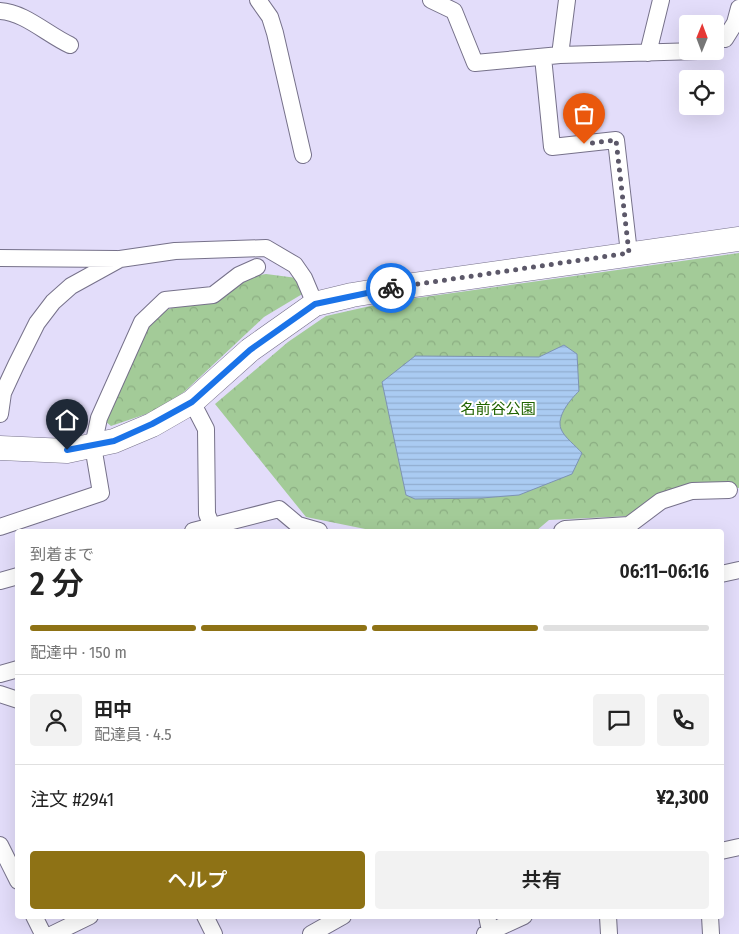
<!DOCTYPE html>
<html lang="ja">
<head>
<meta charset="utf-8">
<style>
	body { margin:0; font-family:"Fira Sans Condensed","Noto Sans JP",sans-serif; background:#f2f2f2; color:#222; height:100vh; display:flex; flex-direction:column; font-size:19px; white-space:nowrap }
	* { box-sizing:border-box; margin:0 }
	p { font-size:16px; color:#767676 }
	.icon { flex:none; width:28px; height:28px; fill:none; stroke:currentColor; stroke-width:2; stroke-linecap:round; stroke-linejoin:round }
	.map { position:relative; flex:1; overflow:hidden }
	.drawer { position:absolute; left:15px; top:529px; width:709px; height:390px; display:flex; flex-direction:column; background:#fff; border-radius:5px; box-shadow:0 5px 20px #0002 }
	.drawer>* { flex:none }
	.needle { width:32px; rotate:1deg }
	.controls { position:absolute; left:679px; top:15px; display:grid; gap:10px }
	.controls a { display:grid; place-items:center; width:45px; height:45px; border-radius:5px; background:#fff; box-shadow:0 5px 20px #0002; font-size:25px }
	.pin { position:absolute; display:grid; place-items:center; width:42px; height:42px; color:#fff; margin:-51px -21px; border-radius:50% 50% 50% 0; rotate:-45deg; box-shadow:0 0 5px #0007 }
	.pin .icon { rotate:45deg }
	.courier { position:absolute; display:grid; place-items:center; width:50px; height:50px; margin:-25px; border:4px solid #1a73e8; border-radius:50%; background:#fff; color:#222; box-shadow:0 1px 6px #0007 }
	.summary em { font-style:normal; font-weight:600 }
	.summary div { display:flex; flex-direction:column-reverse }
	.summary { display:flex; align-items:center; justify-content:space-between; height:85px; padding:0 15px }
	h1 { font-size:32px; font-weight:600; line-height:38px }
	.bar { display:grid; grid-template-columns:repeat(4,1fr); gap:8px 5px; align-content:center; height:60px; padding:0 15px }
	.bar i { height:6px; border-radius:4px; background:#e0e0e0 }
	.bar .current { background:#8e7215 }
	.bar p { grid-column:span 4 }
	.line { display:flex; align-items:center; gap:12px; padding:0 15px; border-top:1px solid #e0e0e0 }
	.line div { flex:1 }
	.round { display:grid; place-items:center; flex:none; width:52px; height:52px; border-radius:5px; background:#f2f2f2 }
	.action { display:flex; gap:10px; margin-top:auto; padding:10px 15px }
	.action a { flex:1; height:58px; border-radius:5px; background:#8e7215; color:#fff; font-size:20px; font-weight:600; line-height:58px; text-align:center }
	.action a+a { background:#f2f2f2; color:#222 }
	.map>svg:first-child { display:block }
</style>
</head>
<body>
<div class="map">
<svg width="739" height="934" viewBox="0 0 739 934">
	<defs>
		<pattern id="park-crowns" width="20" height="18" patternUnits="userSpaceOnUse" patternTransform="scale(1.25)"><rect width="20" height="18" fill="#a3cb98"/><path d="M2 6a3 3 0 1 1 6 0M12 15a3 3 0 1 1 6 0" fill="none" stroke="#8bad82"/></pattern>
		<pattern id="water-rules" width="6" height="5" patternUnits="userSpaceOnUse" patternTransform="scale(1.25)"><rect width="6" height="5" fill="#aacbf2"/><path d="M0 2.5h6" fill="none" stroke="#91adcf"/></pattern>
	</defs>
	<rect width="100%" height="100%" fill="#e3ddfa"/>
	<path fill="url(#park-crowns)" d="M739,253V488L692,485L629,516L549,520L536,531H375L306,517L215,404L288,342L326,316L388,302Z
		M266,274L297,278L304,293L264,317L184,392L158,410L111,426L105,421L147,329L166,310L189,303L213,302L254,276Z"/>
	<path fill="url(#water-rules)" stroke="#7d93b2" d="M564,345L577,354L579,391C571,399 556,416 561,429C564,437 576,446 582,453L572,474L519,495L482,498L415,499L406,495L382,382L415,356L539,357Z"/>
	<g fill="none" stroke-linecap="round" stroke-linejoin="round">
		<g stroke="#76718a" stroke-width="18">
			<path id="street" d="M258,0L270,17L275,33L303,155
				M431,0L454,11L475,63L560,55L698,51
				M0,11C24,12 48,35 70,45
				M725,39L735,23L739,8
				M648,53L661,0
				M560,55L567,0
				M543,57L552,147L616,140L629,253
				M0,258L117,259
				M192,402L206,429L207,514L214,531
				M0,414L3,393L16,365L37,323L53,302L71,286L120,259L175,251L266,248L295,265L304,278L315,304
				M0,527L101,493L93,446L99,418L142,322L165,300L213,295L239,275L257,267
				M193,531L279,509L298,525L319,531
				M562,531L565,529L629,525L661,501L692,491L729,490
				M721,574L739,570
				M0,581L18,576
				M0,674L18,669
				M0,694L18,700
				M0,845L18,881
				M721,851L739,847
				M34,916L43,934
				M205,916L214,934
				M487,916L490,931
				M608,916L609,934
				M710,916L711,934
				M53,934L90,916
				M311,934L343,916
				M485,934L524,916"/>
		</g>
		<g stroke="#76718a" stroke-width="25">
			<path id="secondary" d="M0,448L67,451L114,441L152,425L192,402L250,350L315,304L352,295L400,287L739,239"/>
		</g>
		<use href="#street" stroke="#fff" stroke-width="16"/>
		<use href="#secondary" stroke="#fff" stroke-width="24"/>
	</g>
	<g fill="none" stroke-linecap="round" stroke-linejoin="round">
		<path stroke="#5c5869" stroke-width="5" stroke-dasharray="0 9" d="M391,288L629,253L616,140L584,144"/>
		<path stroke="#1a73e8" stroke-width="6" d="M67,450L114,441L152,424L192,402L250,350L315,304L391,288"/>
	</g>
	<g text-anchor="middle" stroke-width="4" stroke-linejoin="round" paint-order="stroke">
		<g font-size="15" fill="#206300" stroke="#fff">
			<text x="498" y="414">名前谷公園</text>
		</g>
	</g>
</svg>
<div class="controls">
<a><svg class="needle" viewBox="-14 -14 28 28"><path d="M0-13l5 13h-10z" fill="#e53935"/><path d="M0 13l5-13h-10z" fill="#767676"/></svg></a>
<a><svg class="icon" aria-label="locate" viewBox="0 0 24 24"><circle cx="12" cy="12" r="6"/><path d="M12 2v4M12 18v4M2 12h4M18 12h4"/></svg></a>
</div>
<div class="pin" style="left:584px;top:144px;background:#ea580c"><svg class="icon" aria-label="bag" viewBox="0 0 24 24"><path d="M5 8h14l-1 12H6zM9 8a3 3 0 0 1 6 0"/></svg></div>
<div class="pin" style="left:67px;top:450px;background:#1f2937"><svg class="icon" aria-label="home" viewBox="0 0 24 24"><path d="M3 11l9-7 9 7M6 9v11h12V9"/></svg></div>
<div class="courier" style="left:391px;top:288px"><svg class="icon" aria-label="bike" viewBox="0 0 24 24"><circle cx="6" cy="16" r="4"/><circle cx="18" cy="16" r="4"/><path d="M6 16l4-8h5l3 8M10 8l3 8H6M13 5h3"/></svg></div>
<section class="drawer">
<div class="summary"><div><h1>2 分</h1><p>到着まで</p></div><em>06:11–06:16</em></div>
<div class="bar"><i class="current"></i><i class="current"></i><i class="current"></i><i></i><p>配達中 · 150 m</p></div>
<div class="line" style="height:90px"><a class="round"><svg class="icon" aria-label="person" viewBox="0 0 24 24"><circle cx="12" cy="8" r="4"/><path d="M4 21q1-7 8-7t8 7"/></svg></a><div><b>田中</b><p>配達員 · 4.5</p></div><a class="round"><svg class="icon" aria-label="chat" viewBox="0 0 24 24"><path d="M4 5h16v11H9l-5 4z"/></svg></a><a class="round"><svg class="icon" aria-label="phone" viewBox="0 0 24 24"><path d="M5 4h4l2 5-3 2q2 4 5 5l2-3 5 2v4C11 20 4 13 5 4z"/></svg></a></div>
<div class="line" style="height:65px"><div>注文 #2941</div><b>¥2,300</b></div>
<div class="action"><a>ヘルプ</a><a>共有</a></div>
</section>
</div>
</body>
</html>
